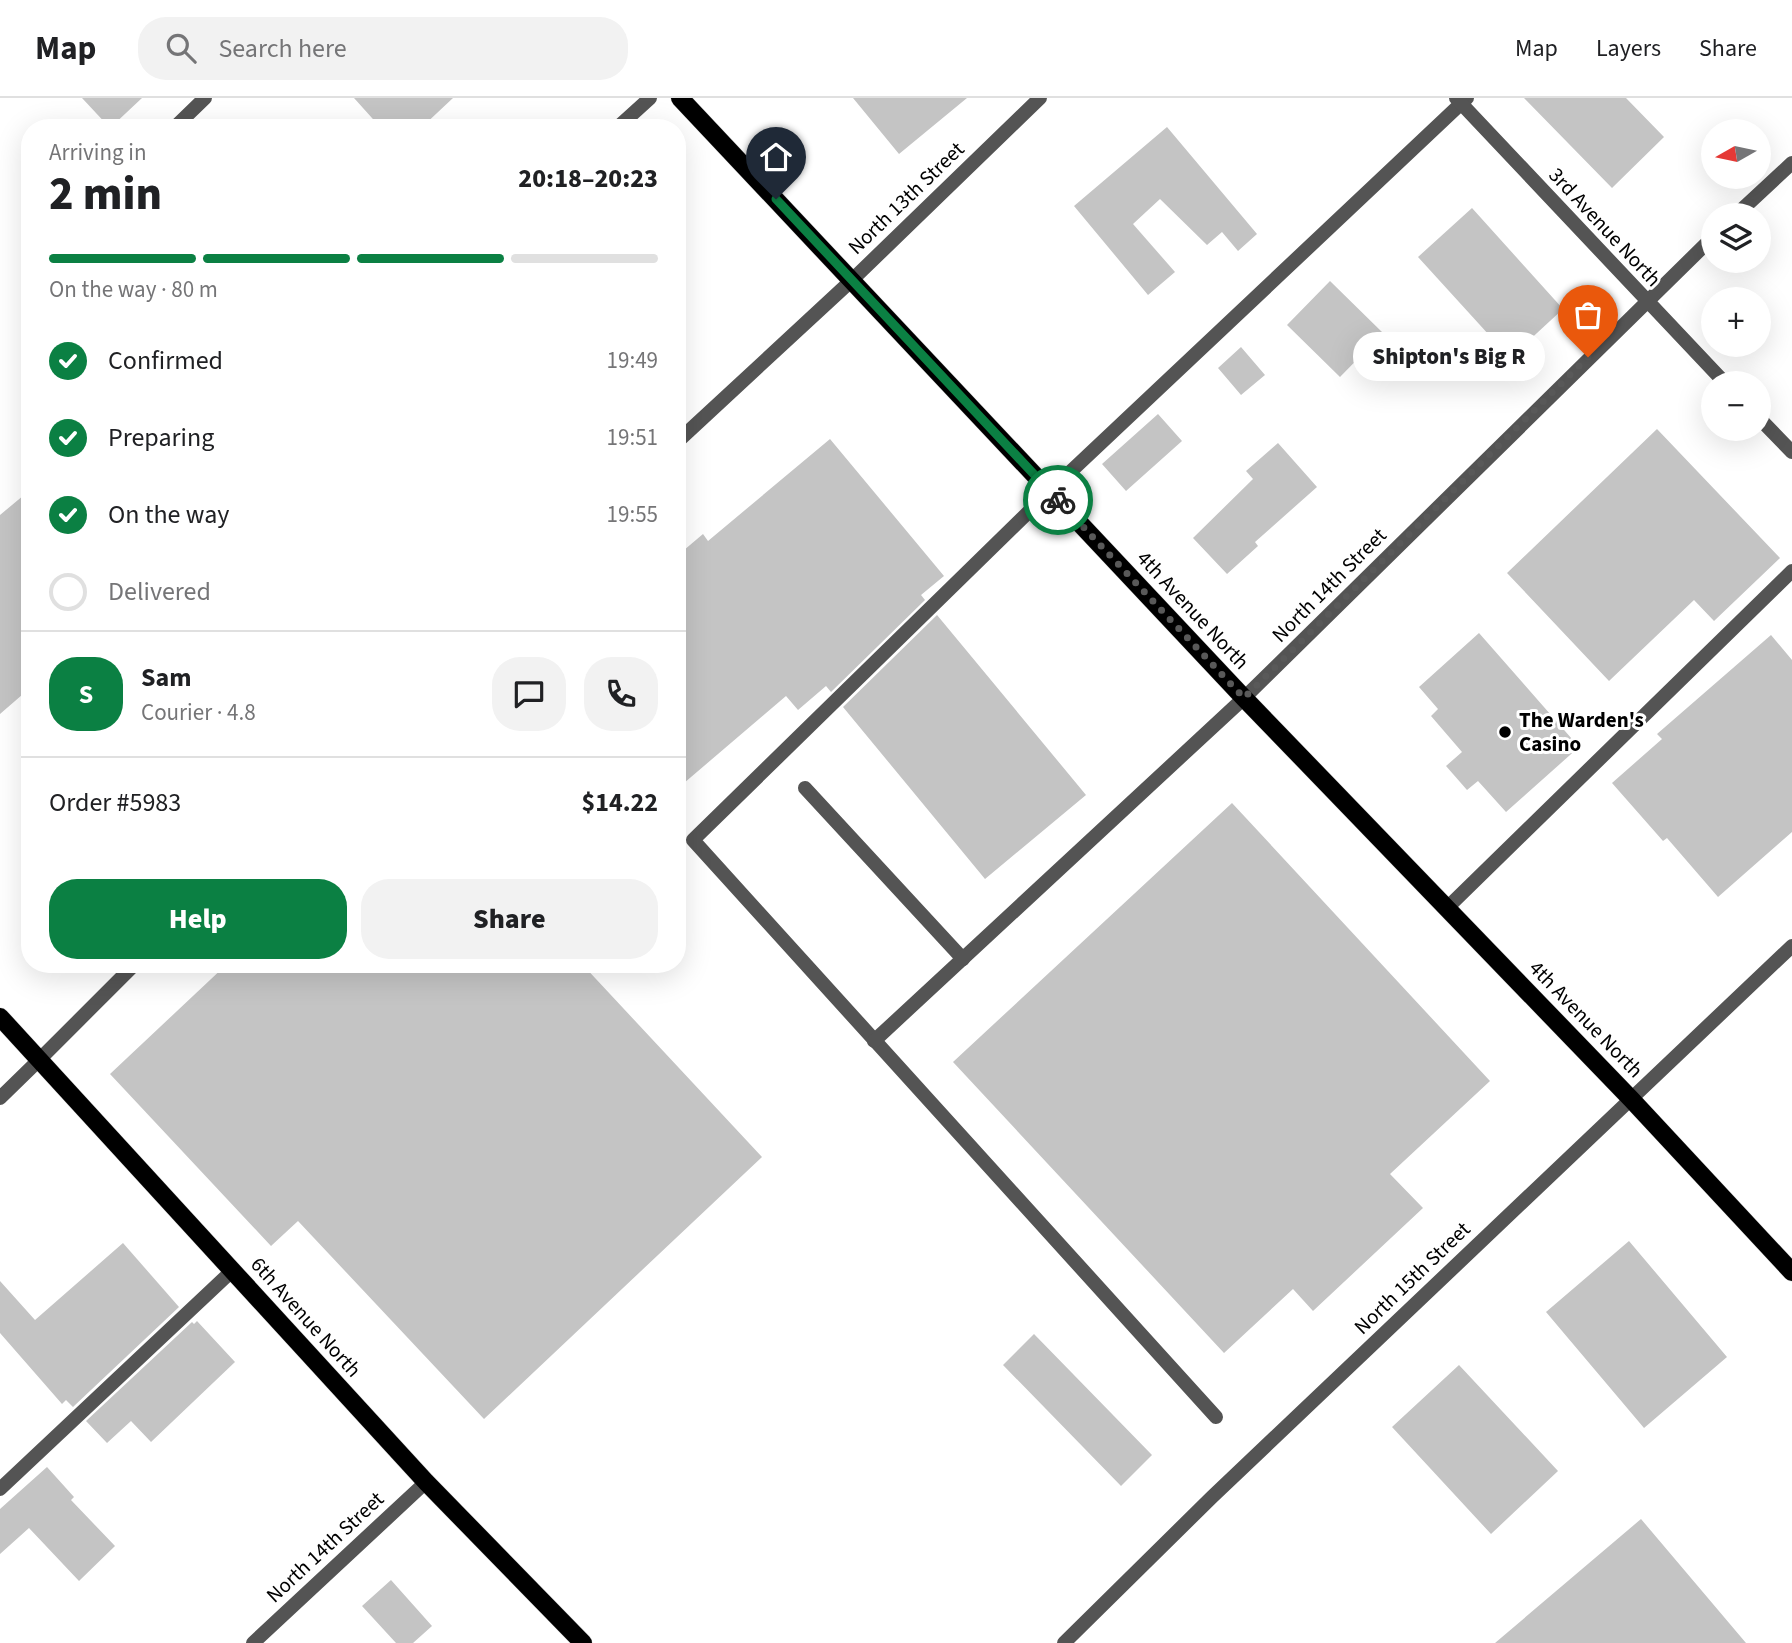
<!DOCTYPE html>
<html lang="en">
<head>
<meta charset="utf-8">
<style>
	body { margin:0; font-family:"Source Sans 3",sans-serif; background:#f2f2f2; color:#202124; height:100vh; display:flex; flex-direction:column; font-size:26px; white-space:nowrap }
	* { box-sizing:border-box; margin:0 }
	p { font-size:23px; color:#757577 }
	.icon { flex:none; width:38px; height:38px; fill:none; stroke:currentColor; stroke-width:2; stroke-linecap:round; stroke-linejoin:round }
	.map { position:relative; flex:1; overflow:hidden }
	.details { position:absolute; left:21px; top:21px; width:665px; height:854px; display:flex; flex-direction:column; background:#fff; border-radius:28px; box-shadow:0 7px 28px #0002 }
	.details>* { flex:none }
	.needle { width:46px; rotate:261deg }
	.fabs { position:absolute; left:1701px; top:21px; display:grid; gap:14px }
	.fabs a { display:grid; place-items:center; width:70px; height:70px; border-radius:50%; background:#fff; box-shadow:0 7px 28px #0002; font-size:35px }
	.pin { position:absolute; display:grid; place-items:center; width:60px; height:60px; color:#fff; margin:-72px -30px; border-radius:50% 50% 50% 0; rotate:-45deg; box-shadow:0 0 7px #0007 }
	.pin .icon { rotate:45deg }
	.courier { position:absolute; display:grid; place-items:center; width:70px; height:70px; margin:-35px; border:5px solid #0b8043; border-radius:50%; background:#fff; color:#222; box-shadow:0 2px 9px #0007 }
	.bubble { position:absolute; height:49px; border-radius:24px; background:#fff; box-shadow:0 7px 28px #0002; font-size:23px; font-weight:800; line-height:49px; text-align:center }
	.summary em { font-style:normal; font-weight:800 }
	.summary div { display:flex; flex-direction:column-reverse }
	.summary { display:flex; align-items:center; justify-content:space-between; height:119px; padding:0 28px }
	h1 { font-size:46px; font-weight:800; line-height:52px }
	.bar { display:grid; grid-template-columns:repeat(4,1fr); gap:10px 7px; align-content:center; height:84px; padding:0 28px }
	.bar i { height:9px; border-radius:5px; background:#e0e0e0 }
	.bar .active { background:#0b8043 }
	.bar p { grid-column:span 4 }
	.line { display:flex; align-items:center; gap:18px; padding:0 28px; border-top:2px solid #e0e0e0 }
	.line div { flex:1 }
	.round { display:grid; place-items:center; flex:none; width:74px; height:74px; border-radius:28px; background:#f2f2f2 }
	ol { padding:0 28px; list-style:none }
	li { display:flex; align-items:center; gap:21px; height:77px }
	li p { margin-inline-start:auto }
	li .icon { padding:7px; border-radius:50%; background:#0b8043; color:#fff; stroke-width:4 }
	li:last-child { color:#757577 }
	li i { width:38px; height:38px; border:4px solid #e0e0e0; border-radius:50% }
	.cta { display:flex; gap:14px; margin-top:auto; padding:14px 28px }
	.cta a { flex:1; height:80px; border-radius:28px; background:#0b8043; color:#fff; font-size:28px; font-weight:800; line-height:80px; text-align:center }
	.cta a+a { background:#f2f2f2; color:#202124 }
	header { display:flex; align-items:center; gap:42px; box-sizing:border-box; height:98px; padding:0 35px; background:#fff; border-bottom:2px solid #e0e0e0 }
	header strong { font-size:33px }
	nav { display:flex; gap:38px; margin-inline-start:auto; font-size:24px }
	.search { width:490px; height:63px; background:#f2f2f2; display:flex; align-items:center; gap:18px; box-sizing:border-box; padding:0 24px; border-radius:28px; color:#757577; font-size:26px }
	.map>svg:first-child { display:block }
</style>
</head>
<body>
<header>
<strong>Map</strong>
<div class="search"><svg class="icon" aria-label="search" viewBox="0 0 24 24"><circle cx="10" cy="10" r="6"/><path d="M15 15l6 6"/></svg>Search here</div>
<nav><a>Map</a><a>Layers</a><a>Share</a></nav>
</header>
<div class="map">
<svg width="1792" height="1545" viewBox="0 0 1792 1545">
	<rect width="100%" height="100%" fill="#fff"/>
	<path fill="#c4c4c4" d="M82,0H142L110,30Z
		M354,0H453L421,30H381Z
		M853,0H967L899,56Z
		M1524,0H1626L1664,39L1612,90Z
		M1167,29L1257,136L1238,153L1222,134L1207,147L1160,101L1133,126L1175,174L1148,197L1074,108Z
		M1472,110L1563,211L1510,260L1418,159Z
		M1330,183L1383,235L1340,279L1287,227Z
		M1241,249L1265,277L1241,297L1218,270Z
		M1158,316L1182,343L1126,393L1102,366Z
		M1657,331L1780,460L1714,523L1694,502L1609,583L1507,475Z
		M830,341L944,478L921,497L925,502L831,594L826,588L798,612L786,598L677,691V458L703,436L708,443Z
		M1278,345L1317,389L1255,444L1258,448L1227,476L1193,440L1253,381L1246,373Z
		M30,392V590L0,616V417Z
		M937,517L1086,697L985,781L843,609Z
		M1479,535L1579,649L1506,714L1478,683L1467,692L1446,668L1462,654L1431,618L1438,611L1419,589Z
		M1771,537L1792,562V734L1718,799L1667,740L1663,743L1612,685L1662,641L1657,636Z
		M1232,705L1490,983L1390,1076L1423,1110L1313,1213L1293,1191L1224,1255L953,964Z
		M227,866H582L762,1059L484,1321L298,1123L271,1148L110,976Z
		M1629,1143L1727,1259L1644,1330L1546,1214Z
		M123,1145L179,1209L73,1309L66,1302L62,1306L0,1235V1183L35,1222Z
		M197,1223L235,1264L151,1344L131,1323L107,1345L86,1323L192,1224L194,1226Z
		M1034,1236L1152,1357L1121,1388L1003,1267Z
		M1459,1267L1558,1373L1491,1436L1392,1329Z
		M47,1369L74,1399L71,1402L115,1448L79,1483L29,1430L0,1456V1411Z
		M1641,1421L1746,1545H1495Z
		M391,1482L432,1528L413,1545H396L362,1508Z"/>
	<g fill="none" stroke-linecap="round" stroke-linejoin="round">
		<g stroke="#dbdbdb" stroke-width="19">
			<path id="primary" d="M680,0L1244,600L1631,1001L1792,1174
				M0,919L426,1384L583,1545"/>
		</g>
		<path stroke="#545454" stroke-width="14" d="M617,30L650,0
			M805,690L963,861
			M1447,810L1792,473
			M1216,1319L693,742L1050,393L1467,0
			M0,1391L233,1172"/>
		<path stroke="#545454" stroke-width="14" d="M1456,0L1725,285
			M174,30L205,0
			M1736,117L1792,65
			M1759,320L1792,354
			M874,943L1244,600L1713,139
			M0,1000L40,961
			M253,1545L426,1384
			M1064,1545L1212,1399L1792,848"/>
		<path stroke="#545454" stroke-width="14" d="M677,344L852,182L1040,0
			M40,961L135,866"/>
		<use href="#primary" stroke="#000" stroke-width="18"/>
	</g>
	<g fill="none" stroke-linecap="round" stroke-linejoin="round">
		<path stroke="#595959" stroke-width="7" stroke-dasharray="0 12.6" d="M1058,402L1244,600L1588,259"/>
		<path stroke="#0b8043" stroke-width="9" d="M776,101L1058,402"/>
	</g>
	<circle fill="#000" stroke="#fff" stroke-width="2.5" cx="1505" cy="634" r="7"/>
	<g text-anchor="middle" stroke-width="6" stroke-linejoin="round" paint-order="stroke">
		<g font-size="21" fill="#000" stroke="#fff">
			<text transform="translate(906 100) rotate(-44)" y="7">North 13th Street</text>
			<text transform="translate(1605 129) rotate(47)" y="7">3rd Avenue North</text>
			<text transform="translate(1329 487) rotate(-45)" y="7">North 14th Street</text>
			<text transform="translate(1193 512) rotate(47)" y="7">4th Avenue North</text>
			<text transform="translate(1586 921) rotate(46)" y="7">4th Avenue North</text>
			<text transform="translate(1412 1180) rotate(-44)" y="7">North 15th Street</text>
			<text transform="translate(306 1219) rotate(48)" y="7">6th Avenue North</text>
			<text transform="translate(325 1449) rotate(-43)" y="7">North 14th Street</text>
		</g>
		<g font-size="21" font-weight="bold" fill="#000" stroke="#fff" text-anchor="start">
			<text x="1519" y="629">The Warden's<tspan x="1519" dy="24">Casino</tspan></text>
		</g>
	</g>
</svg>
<div class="fabs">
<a><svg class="needle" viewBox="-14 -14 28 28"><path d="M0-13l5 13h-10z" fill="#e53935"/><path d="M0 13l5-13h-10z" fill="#757577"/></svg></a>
<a><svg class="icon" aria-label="layers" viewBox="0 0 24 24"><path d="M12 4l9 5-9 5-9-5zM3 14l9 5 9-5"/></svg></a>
<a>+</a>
<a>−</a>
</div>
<div class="pin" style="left:1588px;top:259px;background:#ea580c"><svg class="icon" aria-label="bag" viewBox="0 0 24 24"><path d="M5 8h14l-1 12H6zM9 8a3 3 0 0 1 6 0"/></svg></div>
<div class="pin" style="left:776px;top:101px;background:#1f2937"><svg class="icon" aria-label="home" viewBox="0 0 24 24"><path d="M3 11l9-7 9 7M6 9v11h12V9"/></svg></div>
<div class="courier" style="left:1058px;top:402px"><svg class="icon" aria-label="bike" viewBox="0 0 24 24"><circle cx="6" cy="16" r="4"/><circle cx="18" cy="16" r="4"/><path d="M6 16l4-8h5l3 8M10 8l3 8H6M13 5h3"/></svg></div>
<div class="bubble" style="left:1353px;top:234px;width:192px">Shipton's Big R</div>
<section class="details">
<div class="summary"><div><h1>2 min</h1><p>Arriving in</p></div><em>20:18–20:23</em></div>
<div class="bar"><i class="active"></i><i class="active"></i><i class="active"></i><i></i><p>On the way · 80 m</p></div>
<ol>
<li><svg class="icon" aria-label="check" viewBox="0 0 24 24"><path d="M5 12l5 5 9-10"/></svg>Confirmed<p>19:49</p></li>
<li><svg class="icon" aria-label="check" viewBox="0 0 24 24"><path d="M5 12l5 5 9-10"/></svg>Preparing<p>19:51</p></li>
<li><svg class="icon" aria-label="check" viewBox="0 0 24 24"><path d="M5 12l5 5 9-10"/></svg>On the way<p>19:55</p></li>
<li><i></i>Delivered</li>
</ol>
<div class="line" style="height:126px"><b class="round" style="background:#0b8043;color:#fff">S</b><div><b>Sam</b><p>Courier · 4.8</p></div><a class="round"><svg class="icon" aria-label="chat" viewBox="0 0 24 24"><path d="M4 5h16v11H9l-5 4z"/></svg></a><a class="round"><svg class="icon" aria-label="phone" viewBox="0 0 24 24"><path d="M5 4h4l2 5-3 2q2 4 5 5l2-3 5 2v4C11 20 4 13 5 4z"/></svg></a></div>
<div class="line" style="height:91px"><div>Order #5983</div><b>$14.22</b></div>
<div class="cta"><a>Help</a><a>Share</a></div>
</section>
</div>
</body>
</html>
